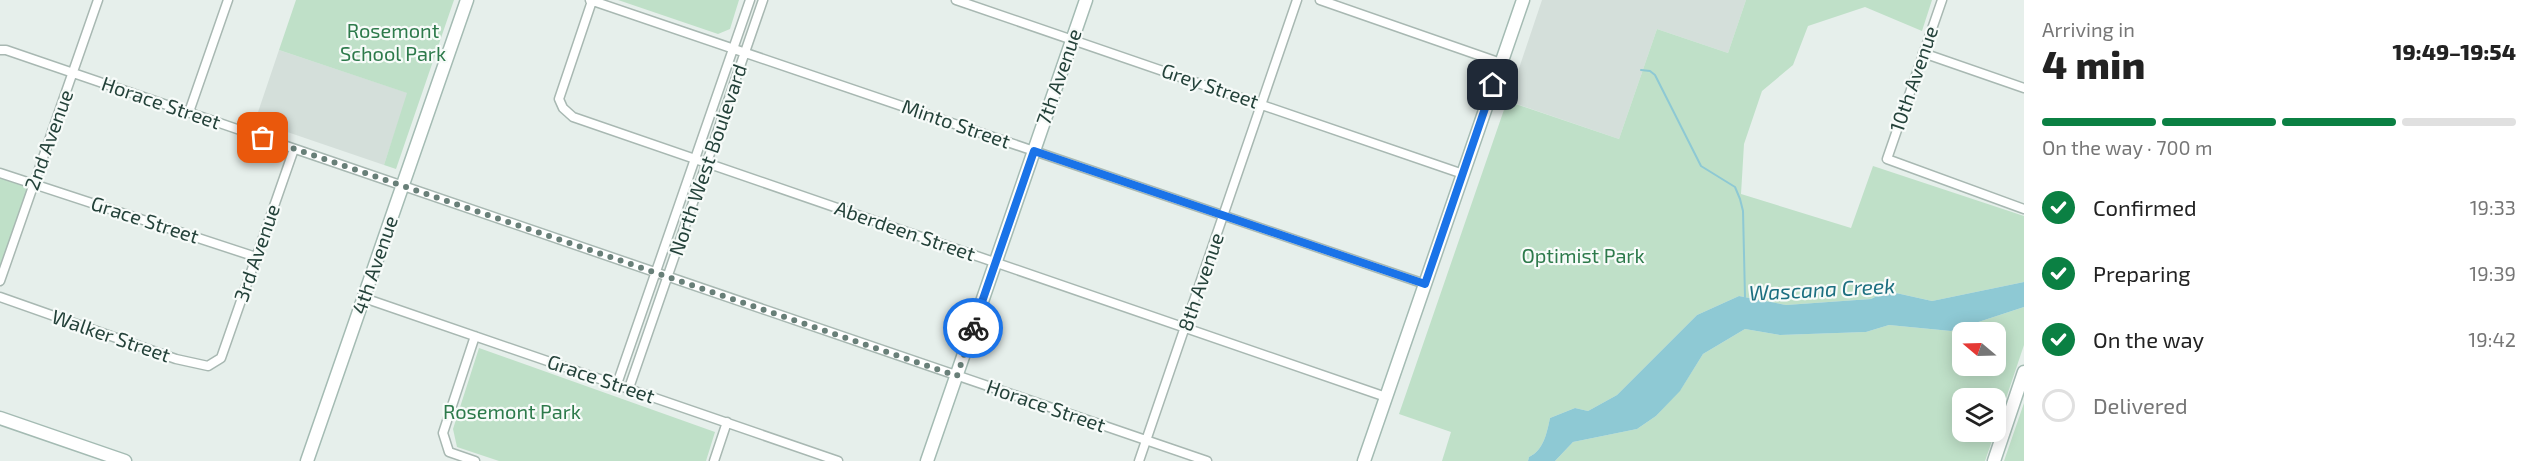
<!DOCTYPE html>
<html lang="en">
<head>
<meta charset="utf-8">
<style>
	body { margin:0; font-family:"Exo 2",sans-serif; background:#f6f6f6; color:#222; height:100vh; display:flex; flex-direction:column; font-size:22px; white-space:nowrap }
	* { box-sizing:border-box; margin:0 }
	p { font-size:20px; color:#767676 }
	.icon { flex:none; width:33px; height:33px; fill:none; stroke:currentColor; stroke-width:2; stroke-linecap:round; stroke-linejoin:round }
	.map { position:relative; flex:1; overflow:hidden }
	.drawer { display:flex; flex-direction:column; background:#fff; width:510px }
	.drawer>* { flex:none }
	.needle { width:39px; rotate:289deg }
	.fabs { position:absolute; left:1952px; top:322px; display:grid; gap:12px }
	.fabs a { display:grid; place-items:center; width:54px; height:54px; border-radius:12px; background:#fff; box-shadow:0 3px 15px #0003; font-size:30px }
	.pin { position:absolute; display:grid; place-items:center; width:51px; height:51px; color:#fff; margin:-26px; border-radius:12px; box-shadow:0 3px 9px #0006 }
	.courier { position:absolute; display:grid; place-items:center; width:60px; height:60px; margin:-30px; border:4px solid #1a73e8; border-radius:50%; background:#fff; color:#222; box-shadow:0 2px 8px #0007 }
	.summary em { font-style:normal; font-weight:800 }
	.summary div { display:flex; flex-direction:column-reverse }
	.summary { display:flex; align-items:center; justify-content:space-between; height:102px; padding:0 18px }
	h1 { font-size:39px; font-weight:800; line-height:45px }
	.bar { display:grid; grid-template-columns:repeat(4,1fr); gap:9px 6px; align-content:center; height:72px; padding:0 18px }
	.bar i { height:8px; border-radius:4px; background:#e0e0e0 }
	.bar .active { background:#0b8043 }
	.bar p { grid-column:span 4 }
	ol { padding:0 18px; list-style:none }
	li { display:flex; align-items:center; gap:18px; height:66px }
	li p { margin-inline-start:auto }
	li .icon { padding:6px; border-radius:50%; background:#0b8043; color:#fff; stroke-width:4 }
	li:last-child { color:#767676 }
	li i { width:33px; height:33px; border:3px solid #e0e0e0; border-radius:50% }
	main { display:flex; flex:1; min-height:0 }
	.map>svg:first-child { display:block }
</style>
</head>
<body>
<main>
<div class="map">
<svg width="2024" height="461" viewBox="0 0 2024 461">
	<rect width="100%" height="100%" fill="#e6efeb"/>
	<path fill="#d4dfda" d="M1542,0H1746L1728,53L1657,29L1619,139L1508,101Z
		M279,50L408,93L384,165L255,121Z"/>
	<path fill="#bfe0c8" fill-rule="evenodd" d="M296,0H454L396,169L384,165L407,93L279,50Z
		M618,0H739L730,29L718,34Z
		M1746,0H1932L1922,31L1865,7L1808,26L1793,65L1762,91L1744,144L1741,194L1851,228L1873,166L2024,216V282L1932,301L1887,291L1871,299L1786,305L1739,296L1697,315L1617,395L1588,411L1575,408L1550,418C1547,432 1544,450 1529,457L1528,461H1442L1451,432L1399,414L1507,101L1619,139L1657,29L1728,53Z
		M0,173L34,184L0,281Z
		M2024,307V345L1995,431V399H1962V432H1995L1985,461H1555L1573,442L1637,429L1656,416L1681,389L1703,354L1745,329L1780,335L1866,332L1889,325L1951,331ZM1962,333H1995V366H1962Z
		M479,348L715,432L706,461H499L457,447L453,429Z
		M2024,403V461H2004Z"/>
	<path fill="#8ec9d4" d="M2024,282V307L1951,331L1889,325L1866,332L1780,335L1745,329L1703,354L1680,391L1656,416L1637,429L1573,442L1555,461H1528L1529,457C1544,450 1547,432 1550,418L1575,408L1588,411L1617,395L1697,315L1739,296L1786,305L1871,299L1887,291L1932,301Z"/>
	<g fill="none" stroke-linecap="round" stroke-linejoin="round">
		<path stroke="#8ec9d4" stroke-width="2" d="M1641,70L1650,71L1655,75L1701,166L1735,187L1740,199L1743,211L1745,297"/>
		<g stroke="#a8b8b2" stroke-width="11">
			<path id="street" d="M590,0L1425,284
				M956,0L1463,174
				M1320,0L1501,63
				M1942,0L1887,159L2024,209
				M592,1L559,99L563,108L573,117L1386,397
				M0,50H6L1207,461
				M1923,53L2024,88
				M189,112L228,0
				M0,173L256,257
				M0,281L98,0
				M0,297L176,359L208,366L221,358L294,149
				M364,298L838,461
				M475,336L443,433L449,452L475,461
				M617,384L750,0
				M629,388L763,0
				M714,461L727,422
				M1139,461L1297,0"/>
		</g>
		<g stroke="#a4bbb3" stroke-width="15">
			<path id="secondary" d="M0,418L125,461
				M307,461L467,0
				M927,461L1086,0
				M1364,461L1523,0
				M1994,461L2024,372"/>
		</g>
		<use href="#street" stroke="#fff" stroke-width="8"/>
		<use href="#secondary" stroke="#fff" stroke-width="12"/>
	</g>
	<g fill="none" stroke-linecap="round" stroke-linejoin="round">
		<path stroke="#687f78" stroke-width="6" stroke-dasharray="0 10.8" d="M263,138L957,376L973,328"/>
		<path stroke="#1a73e8" stroke-width="8" d="M973,328L1034,151L1425,284L1493,85"/>
	</g>
	<g text-anchor="middle" stroke-width="4.5" stroke-linejoin="round" paint-order="stroke">
		<g font-size="20" fill="#2d7a4b" stroke="#f7fbf9">
			<text x="393" y="38">Rosemont<tspan x="393" dy="23">School Park</tspan></text>
			<text x="1583" y="263">Optimist Park</text>
			<text x="512" y="419">Rosemont Park</text>
		</g>
		<g font-size="20" fill="#24423a" stroke="#f7fbf9">
			<text transform="translate(1059 77) rotate(-71)" y="7">7th Avenue</text>
			<text transform="translate(1914 79) rotate(-71)" y="7">10th Avenue</text>
			<text transform="translate(1210 86) rotate(19)" y="7">Grey Street</text>
			<text transform="translate(161 103) rotate(19)" y="7">Horace Street</text>
			<text transform="translate(956 124) rotate(19)" y="7">Minto Street</text>
			<text transform="translate(49 140) rotate(-70)" y="7">2nd Avenue</text>
			<text transform="translate(708 160) rotate(-71)" y="7">North West Boulevard</text>
			<text transform="translate(145 220) rotate(18)" y="7">Grace Street</text>
			<text transform="translate(905 231) rotate(19)" y="7">Aberdeen Street</text>
			<text transform="translate(257 253) rotate(-71)" y="7">3rd Avenue</text>
			<text transform="translate(375 265) rotate(-71)" y="7">4th Avenue</text>
			<text transform="translate(1201 282) rotate(-71)" y="7">8th Avenue</text>
			<text transform="translate(111 336) rotate(19)" y="7">Walker Street</text>
			<text transform="translate(601 379) rotate(19)" y="7">Grace Street</text>
			<text transform="translate(1046 406) rotate(19)" y="7">Horace Street</text>
		</g>
		<g font-size="21" font-style="italic" fill="#1c6f80" stroke="#f7fbf9">
			<text transform="translate(1822 290) rotate(-3)" y="7">Wascana Creek</text>
		</g>
	</g>
</svg>
<div class="fabs">
<a><svg class="needle" viewBox="-14 -14 28 28"><path d="M0-13l5 13h-10z" fill="#e53935"/><path d="M0 13l5-13h-10z" fill="#767676"/></svg></a>
<a><svg class="icon" aria-label="layers" viewBox="0 0 24 24"><path d="M12 4l9 5-9 5-9-5zM3 14l9 5 9-5"/></svg></a>
</div>
<div class="pin" style="left:263px;top:138px;background:#ea580c"><svg class="icon" aria-label="bag" viewBox="0 0 24 24"><path d="M5 8h14l-1 12H6zM9 8a3 3 0 0 1 6 0"/></svg></div>
<div class="pin" style="left:1493px;top:85px;background:#1f2937"><svg class="icon" aria-label="home" viewBox="0 0 24 24"><path d="M3 11l9-7 9 7M6 9v11h12V9"/></svg></div>
<div class="courier" style="left:973px;top:328px"><svg class="icon" aria-label="bike" viewBox="0 0 24 24"><circle cx="6" cy="16" r="4"/><circle cx="18" cy="16" r="4"/><path d="M6 16l4-8h5l3 8M10 8l3 8H6M13 5h3"/></svg></div>
</div>
<section class="drawer">
<div class="summary"><div><h1>4 min</h1><p>Arriving in</p></div><em>19:49–19:54</em></div>
<div class="bar"><i class="active"></i><i class="active"></i><i class="active"></i><i></i><p>On the way · 700 m</p></div>
<ol>
<li><svg class="icon" aria-label="check" viewBox="0 0 24 24"><path d="M5 12l5 5 9-10"/></svg>Confirmed<p>19:33</p></li>
<li><svg class="icon" aria-label="check" viewBox="0 0 24 24"><path d="M5 12l5 5 9-10"/></svg>Preparing<p>19:39</p></li>
<li><svg class="icon" aria-label="check" viewBox="0 0 24 24"><path d="M5 12l5 5 9-10"/></svg>On the way<p>19:42</p></li>
<li><i></i>Delivered</li>
</ol>
</section>
</main>
</body>
</html>
